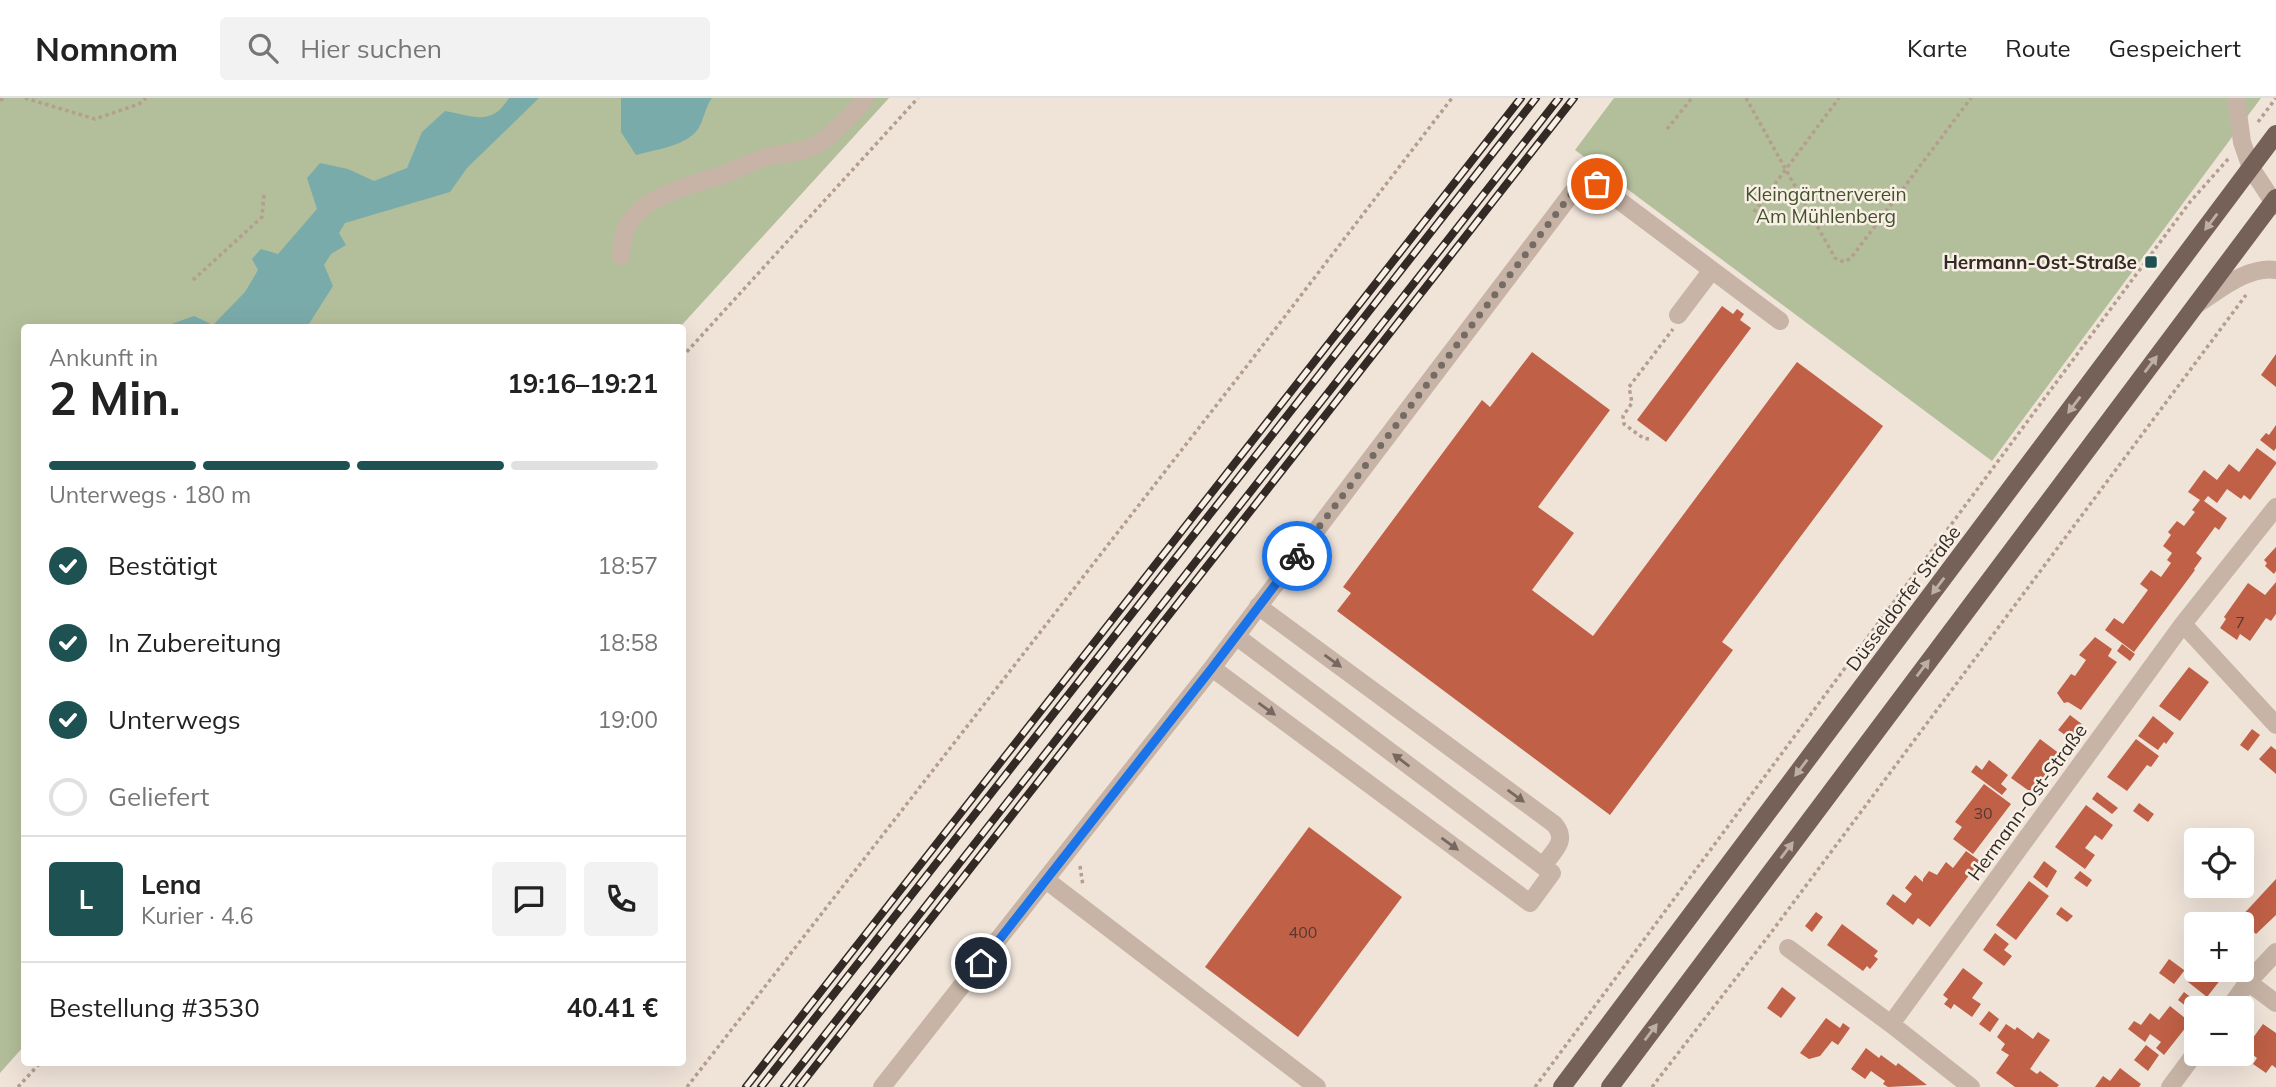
<!DOCTYPE html>
<html lang="de">
<head>
<meta charset="utf-8">
<style>
	body { margin:0; font-family:Mulish,sans-serif; background:#f2f2f2; color:#222; height:100vh; display:flex; flex-direction:column; font-size:26px; white-space:nowrap }
	* { box-sizing:border-box; margin:0 }
	p { font-size:23px; color:#767676 }
	.icon { flex:none; width:38px; height:38px; fill:none; stroke:currentColor; stroke-width:2; stroke-linecap:round; stroke-linejoin:round }
	.map { position:relative; flex:1; overflow:hidden }
	.drawer { position:absolute; left:21px; top:226px; width:665px; height:742px; display:flex; flex-direction:column; background:#fff; border-radius:7px; box-shadow:0 7px 28px #0002 }
	.drawer>* { flex:none }
	.buttons { position:absolute; left:2184px; top:730px; display:grid; gap:14px }
	.buttons a { display:grid; place-items:center; width:70px; height:70px; border-radius:7px; background:#fff; box-shadow:0 7px 28px #0002; font-size:35px }
	.pin { position:absolute; display:grid; place-items:center; width:60px; height:60px; color:#fff; margin:-30px; border:4px solid #fff; border-radius:50%; box-shadow:0 2px 7px #0007 }
	.courier { position:absolute; display:grid; place-items:center; width:70px; height:70px; margin:-35px; border:5px solid #1a73e8; border-radius:50%; background:#fff; color:#222; box-shadow:0 2px 9px #0007 }
	.head em { font-style:normal; font-weight:700 }
	.head div { display:flex; flex-direction:column-reverse }
	.head { display:flex; align-items:center; justify-content:space-between; height:119px; padding:0 28px }
	h1 { font-size:46px; font-weight:700; line-height:52px }
	.bar { display:grid; grid-template-columns:repeat(4,1fr); gap:10px 7px; align-content:center; height:84px; padding:0 28px }
	.bar i { height:9px; border-radius:5px; background:#e0e0e0 }
	.bar .selected { background:#1e5152 }
	.bar p { grid-column:span 4 }
	.line { display:flex; align-items:center; gap:18px; padding:0 28px; border-top:2px solid #e0e0e0 }
	.line div { flex:1 }
	.round { display:grid; place-items:center; flex:none; width:74px; height:74px; border-radius:7px; background:#f2f2f2 }
	ol { padding:0 28px; list-style:none }
	li { display:flex; align-items:center; gap:21px; height:77px }
	li p { margin-inline-start:auto }
	li .icon { padding:7px; border-radius:50%; background:#1e5152; color:#fff; stroke-width:4 }
	li:last-child { color:#767676 }
	li i { width:38px; height:38px; border:4px solid #e0e0e0; border-radius:50% }
	header { display:flex; align-items:center; gap:42px; box-sizing:border-box; height:98px; padding:0 35px; background:#fff; border-bottom:2px solid #e0e0e0 }
	header strong { font-size:33px }
	nav { display:flex; gap:38px; margin-inline-start:auto; font-size:24px }
	.search { width:490px; height:63px; background:#f2f2f2; display:flex; align-items:center; gap:18px; box-sizing:border-box; padding:0 24px; border-radius:7px; color:#767676; font-size:26px }
	.map>svg:first-child { display:block }
</style>
</head>
<body>
<header>
<strong>Nomnom</strong>
<div class="search"><svg class="icon" aria-label="search" viewBox="0 0 24 24"><circle cx="10" cy="10" r="6"/><path d="M15 15l6 6"/></svg>Hier suchen</div>
<nav><a>Karte</a><a>Route</a><a>Gespeichert</a></nav>
</header>
<div class="map">
<svg width="2276" height="989" viewBox="0 0 2276 989">
	<rect width="100%" height="100%" fill="#f0e4d9"/>
	<path fill="#b3be9a" d="M0,0H889L680,229H24V948L0,975Z
		M1614,0H2261L1992,363L1575,52Z"/>
	<path fill="#7aabab" d="M509,0H539L467,70L450,94L345,125L339,135L346,147L331,156L324,167L333,188L307,229H163L194,218L213,227L245,194L258,172L252,161L261,151L278,156L317,111L307,80L320,65L348,71L374,83L407,70L422,34L445,13C474,18 491,29 509,0Z
		M621,0H712C705,9 704,22 698,31C685,49 656,51 636,57L621,34Z"/>
	<path fill="#c06047" d="M1722,208L1733,216L1737,211L1744,216L1740,222L1751,230L1666,344L1637,322Z
		M1532,254L1610,312L1538,409L1574,435L1532,492L1593,538L1797,264L1883,328L1722,544L1733,552L1610,717L1337,513L1351,495L1343,489L1482,302L1490,309Z
		M2276,256V289L2261,277Z
		M2276,327V350L2274,353L2260,342L2266,335L2269,337Z
		M2257,350L2276,364V366L2250,402L2244,397L2241,401L2227,391L2217,405L2208,398L2204,403L2227,420L2219,432L2215,429L2196,455L2202,460L2194,471L2195,472L2134,554L2105,532L2114,520L2123,526L2148,492L2140,486L2151,472L2161,479L2171,465L2167,462L2172,455L2163,448L2171,437L2168,434L2177,423L2184,428L2195,414L2192,412L2200,402L2188,394L2204,372L2217,382L2229,366L2239,374Z
		M2276,449V473L2274,476L2265,468L2267,465L2264,462Z
		M2276,484V516L2271,523L2266,520L2250,543L2240,536L2237,542L2220,530L2226,521L2224,519L2248,485L2265,497Z
		M2095,539L2112,551L2108,558L2117,564L2081,612L2068,604L2064,605L2057,595L2071,576L2075,578L2086,562L2079,557Z
		M2122,546L2135,556L2130,563L2117,553Z
		M2189,569L2209,584L2180,623L2159,608Z
		M2070,617L2083,627L2072,642L2058,632Z
		M2153,618L2174,635L2166,646L2164,644L2158,652L2138,638Z
		M2252,631L2260,637L2248,653L2240,647Z
		M2040,641L2060,656L2032,695L2011,680Z
		M2136,641L2159,658L2151,669L2147,667L2127,693L2107,679Z
		M2271,648L2276,652V676L2259,661Z
		M1989,662L2008,677L2001,686L2007,691L2002,697L1971,674L1976,667L1982,672Z
		M1984,686L2011,706L1973,756L1953,741L1962,729L1955,724Z
		M2097,694L2118,710L2112,716L2092,701Z
		M2139,705L2154,716L2148,724L2133,713Z
		M2086,707L2113,727L2102,742L2095,737L2085,750L2095,757L2085,771L2055,749Z
		M1309,729L1402,799L1298,939L1205,869Z
		M1966,753L1980,763L1930,829L1918,820L1913,827L1886,806L1893,796L1905,805L1912,796L1905,790L1915,777L1923,784V781L1929,773L1937,777L1946,764L1953,770Z
		M2044,763L2057,773L2047,790L2033,779Z
		M2080,773L2092,782L2087,789L2074,780Z
		M2276,781V817L2256,836L2239,821Z
		M2029,783L2049,798L2016,842L1996,827Z
		M2061,809L2073,818L2067,824L2056,816Z
		M1816,814L1823,819L1812,834L1805,828Z
		M1842,826L1878,853L1874,858L1878,861L1870,871L1867,868L1863,873L1827,847Z
		M2242,830L2252,838L2248,844L2242,840Z
		M1995,835L2009,846L2004,852L2012,858L2004,868L1983,852Z
		M2196,855V872H2228L2207,899L2188,884L2191,879L2184,873L2174,886L2159,875L2169,861L2184,872Z
		M1963,870L1983,885L1972,900L1981,906L1972,919L1954,906L1951,911L1944,906L1948,901L1943,897Z
		M1782,889L1796,900L1781,920L1767,910Z
		M2184,894L2201,907L2196,910V916L2178,902Z
		M2170,908L2190,924L2164,957L2156,950L2161,944L2150,936L2145,944L2128,931L2134,923L2141,927L2150,915L2159,922Z
		M1989,913L1999,921L1990,934L1979,926Z
		M1826,920L1840,930L1843,925L1850,930L1838,947L1832,943L1820,958L1809,961L1800,955Z
		M2006,926L2015,932L2017,929L2033,941L2038,934L2050,942L2030,971L2037,976L2040,973L2059,987L2057,989H2015L1996,975L2009,957L2001,952L2005,946L1997,939Z
		M2263,926L2276,935V970L2272,967L2266,975L2253,966L2257,960L2245,951Z
		M2146,947L2159,957L2148,973L2134,962Z
		M1866,950L1879,960L1881,957L1896,968L1898,965L1927,987L1888,989L1883,986L1885,983L1871,973L1865,981L1851,971Z
		M2120,970L2141,986L2139,989H2095L2103,978L2110,983Z"/>
	<g fill="none" stroke-linecap="round" stroke-linejoin="round">
		<path stroke="#b39e90" stroke-width="3.5" stroke-dasharray="3.5 3.5" stroke-linecap="butt" d="M25,0L95,21L139,6L146,0
			M1746,0L1835,160L1844,164L1851,160L1971,0
			M0,2L7,0
			M2258,24L2276,0
			M1667,31L1692,0
			M1754,114L1839,0
			M193,182L262,119L264,97
			M682,259L918,0
			M1649,341L1643,340L1624,326L1623,318L1632,305L1629,289L1673,231
			M1080,768L1083,788
			M18,989L41,964
			M687,989L1250,264L1452,0
			M1535,989L2138,174L2190,104L2229,60
			M1652,989L1770,836L2246,197"/>
		<path stroke="#c7b4a6" stroke-width="18" d="M2236,0L2242,44L2251,70L2276,108
			M621,158C622,149 622,139 626,131C639,99 692,86 722,77C737,72 751,63 767,59C783,55 799,55 814,48C829,41 855,14 865,0
			M2196,207C2220,192 2247,168 2276,172
			M1678,217L1712,172
			M1258,508L1554,726C1569,743 1553,753 1543,768
			M2183,526L2276,627
			M1212,570L1530,805L1552,775L1236,538
			M1046,782L1317,989
			M1788,850L1891,926L1971,989
			M2248,884L2276,905
			M2229,910L2248,884L2276,854
			M1891,926L2183,526L2276,409
			M882,989L1212,570L1572,95L1584,84L1597,86L1780,223
			M2170,989L2196,954"/>
		<path stroke="#756158" stroke-width="18" d="M1562,989L2276,36
			M1610,989L2276,100"/>
		<g stroke="#332a26" stroke-width="8">
			<path id="rail" d="M746,989L1521,0
				M761,989L1536,0
				M784,989L1559,0
				M799,989L1574,0"/>
		</g>
		<use href="#rail" stroke="#f8efe5" stroke-width="5" stroke-dasharray="16" stroke-linecap="butt"/>
	</g>
	<defs><path id="oneway-solid" d="M-6-.8H1V-3.2L6.5 0L1 3.2V.8H-6Z" transform="scale(1.75)"/></defs>
	<g fill="#bdafa6">
		<use href="#oneway-solid" transform="translate(2211 124) rotate(127)"/>
		<use href="#oneway-solid" transform="translate(2151 266) rotate(-53)"/>
		<use href="#oneway-solid" transform="translate(2074 307) rotate(127)"/>
		<use href="#oneway-solid" transform="translate(1938 488) rotate(127)"/>
		<use href="#oneway-solid" transform="translate(1923 570) rotate(-53)"/>
		<use href="#oneway-solid" transform="translate(1801 670) rotate(127)"/>
		<use href="#oneway-solid" transform="translate(1787 752) rotate(-53)"/>
		<use href="#oneway-solid" transform="translate(1651 934) rotate(-53)"/>
	</g>
	<g fill="#766860">
		<use href="#oneway-solid" transform="translate(1333 563) rotate(36)"/>
		<use href="#oneway-solid" transform="translate(1267 611) rotate(36)"/>
		<use href="#oneway-solid" transform="translate(1401 662) rotate(-143)"/>
		<use href="#oneway-solid" transform="translate(1516 698) rotate(36)"/>
		<use href="#oneway-solid" transform="translate(1450 746) rotate(36)"/>
	</g>
	<g fill="none" stroke-linecap="round" stroke-linejoin="round">
		<path stroke="#756b65" stroke-width="7" stroke-dasharray="0 12.6" d="M1297,458L1572,95L1584,84L1597,86"/>
		<path stroke="#1a73e8" stroke-width="9" d="M981,865L1212,570L1297,458"/>
	</g>
	<rect fill="#1e5152" stroke="#f8efe5" stroke-width="2.5" x="2144" y="157" width="14" height="14" rx="3.5"/>
	<g text-anchor="middle" stroke-width="5" stroke-linejoin="round" paint-order="stroke">
		<g font-size="16" fill="#56382e">
			<text x="2240" y="530">7</text>
			<text x="1983" y="721">30</text>
			<text x="1303" y="840">400</text>
		</g>
		<g font-size="19" fill="#44502c" stroke="#f8efe5">
			<text x="1826" y="103">Kleingärtnerverein<tspan x="1826" dy="22">Am Mühlenberg</tspan></text>
		</g>
		<g font-size="19" font-weight="bold" fill="#332a26" stroke="#f8efe5" text-anchor="end">
			<text x="2137" y="171">Hermann-Ost-Straße</text>
		</g>
		<g font-size="19" fill="#332a26" stroke="#f8efe5">
			<text transform="translate(1903 500) rotate(-53)" y="7">Düsseldorfer Straße</text>
			<text transform="translate(2027 704) rotate(-54)" y="7">Hermann-Ost-Straße</text>
		</g>
	</g>
</svg>
<div class="buttons">
<a><svg class="icon" aria-label="locate" viewBox="0 0 24 24"><circle cx="12" cy="12" r="6"/><path d="M12 2v4M12 18v4M2 12h4M18 12h4"/></svg></a>
<a>+</a>
<a>−</a>
</div>
<div class="pin" style="left:1597px;top:86px;background:#ea580c"><svg class="icon" aria-label="bag" viewBox="0 0 24 24"><path d="M5 8h14l-1 12H6zM9 8a3 3 0 0 1 6 0"/></svg></div>
<div class="pin" style="left:981px;top:865px;background:#1f2937"><svg class="icon" aria-label="home" viewBox="0 0 24 24"><path d="M3 11l9-7 9 7M6 9v11h12V9"/></svg></div>
<div class="courier" style="left:1297px;top:458px"><svg class="icon" aria-label="bike" viewBox="0 0 24 24"><circle cx="6" cy="16" r="4"/><circle cx="18" cy="16" r="4"/><path d="M6 16l4-8h5l3 8M10 8l3 8H6M13 5h3"/></svg></div>
<section class="drawer">
<div class="head"><div><h1>2 Min.</h1><p>Ankunft in</p></div><em>19:16–19:21</em></div>
<div class="bar"><i class="selected"></i><i class="selected"></i><i class="selected"></i><i></i><p>Unterwegs · 180 m</p></div>
<ol>
<li><svg class="icon" aria-label="check" viewBox="0 0 24 24"><path d="M5 12l5 5 9-10"/></svg>Bestätigt<p>18:57</p></li>
<li><svg class="icon" aria-label="check" viewBox="0 0 24 24"><path d="M5 12l5 5 9-10"/></svg>In Zubereitung<p>18:58</p></li>
<li><svg class="icon" aria-label="check" viewBox="0 0 24 24"><path d="M5 12l5 5 9-10"/></svg>Unterwegs<p>19:00</p></li>
<li><i></i>Geliefert</li>
</ol>
<div class="line" style="height:126px"><b class="round" style="background:#1e5152;color:#fff">L</b><div><b>Lena</b><p>Kurier · 4.6</p></div><a class="round"><svg class="icon" aria-label="chat" viewBox="0 0 24 24"><path d="M4 5h16v11H9l-5 4z"/></svg></a><a class="round"><svg class="icon" aria-label="phone" viewBox="0 0 24 24"><path d="M5 4h4l2 5-3 2q2 4 5 5l2-3 5 2v4C11 20 4 13 5 4z"/></svg></a></div>
<div class="line" style="height:91px"><div>Bestellung #3530</div><b>40.41 €</b></div>
</section>
</div>
</body>
</html>
